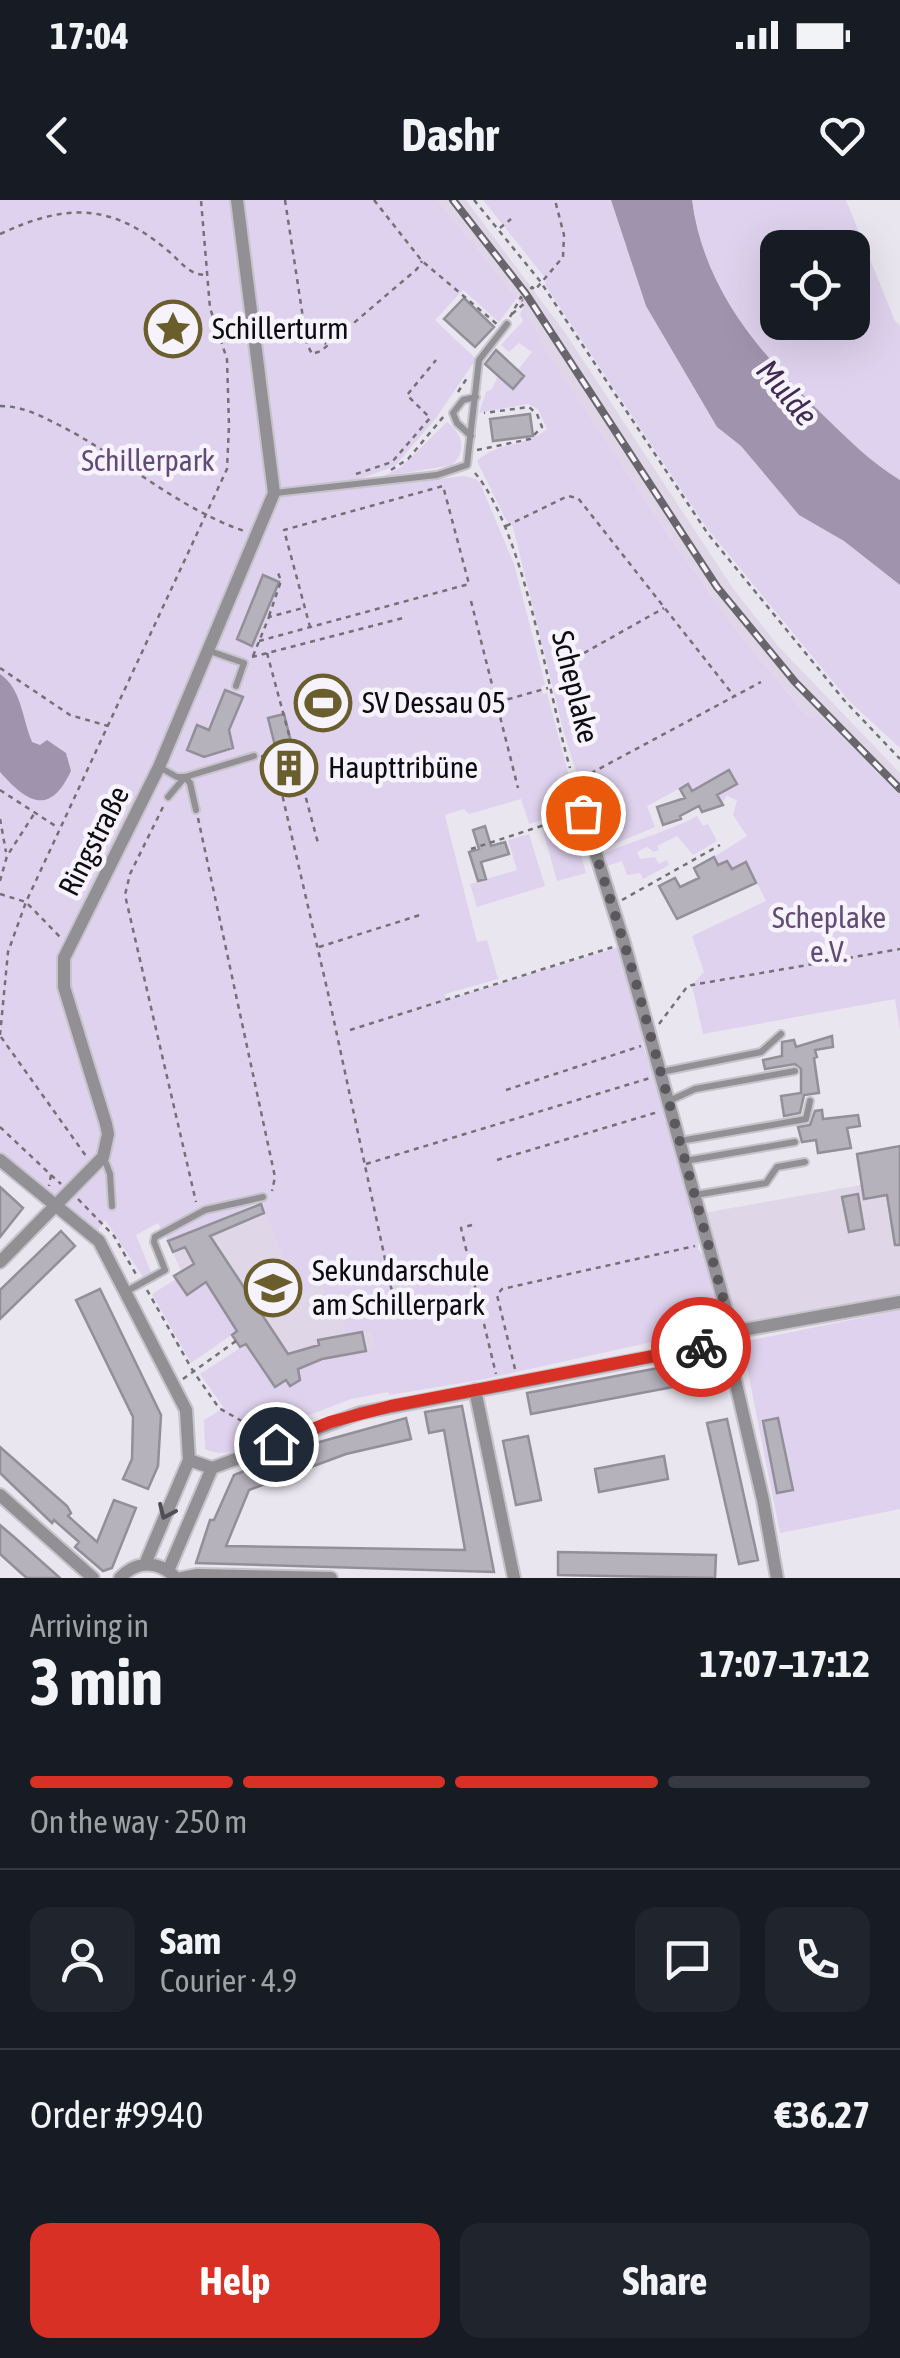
<!DOCTYPE html>
<html lang="en">
<head>
<meta charset="utf-8">
<style>
	body { margin:0; font-family:"Asap Condensed",sans-serif; background:#20242c; color:#f1f3f6; height:100vh; display:flex; flex-direction:column; font-size:38px; white-space:nowrap }
	* { box-sizing:border-box; margin:0 }
	p { font-size:32px; color:#9ea1a6 }
	.icon { flex:none; width:55px; height:55px; fill:none; stroke:currentColor; stroke-width:2; stroke-linecap:round; stroke-linejoin:round }
	.map { position:relative; height:1378px; overflow:hidden }
	.details { display:flex; flex-direction:column; background:#171b24; flex:1 }
	.details>* { flex:none }
	.tools { position:absolute; left:760px; top:30px; display:grid; gap:20px }
	.tools a { display:grid; place-items:center; width:110px; height:110px; border-radius:20px; background:#171b24; box-shadow:0 10px 40px #0002; font-size:50px }
	.pin { position:absolute; display:grid; place-items:center; width:85px; height:85px; color:#fff; margin:-42px; border:5px solid #fff; border-radius:50%; box-shadow:0 2px 10px #0007 }
	.courier { position:absolute; display:grid; place-items:center; width:100px; height:100px; margin:-50px; border:8px solid #d93025; border-radius:50%; background:#fff; color:#222; box-shadow:0 2px 12px #0007 }
	.summary em { font-style:normal; font-weight:700 }
	.summary div { display:flex; flex-direction:column-reverse }
	.summary { display:flex; align-items:center; justify-content:space-between; height:170px; padding:0 30px }
	h1 { font-size:65px; font-weight:700; line-height:75px }
	.bar { display:grid; grid-template-columns:repeat(4,1fr); gap:15px 10px; align-content:center; height:120px; padding:0 30px }
	.bar i { height:12px; border-radius:8px; background:#363941 }
	.bar .current { background:#d93025 }
	.bar p { grid-column:span 4 }
	.line { display:flex; align-items:center; gap:25px; padding:0 30px; border-top:2px solid #363941 }
	.line div { flex:1 }
	.round { display:grid; place-items:center; flex:none; width:105px; height:105px; border-radius:20px; background:#20242c }
	.primary-button { display:flex; gap:20px; margin-top:auto; padding:20px 30px }
	.primary-button a { flex:1; height:115px; border-radius:20px; background:#d93025; color:#fff; font-size:40px; font-weight:700; line-height:115px; text-align:center }
	.primary-button a+a { background:#20242c; color:#f1f3f6 }
	.status { display:flex; justify-content:space-between; align-items:center; height:70px; padding:0 50px; background:#171b24; direction:ltr }
	.status svg { height:28px; fill:currentColor }
	header { display:flex; justify-content:space-between; align-items:center; height:130px; padding:0 30px; background:#171b24; font-size:45px; font-weight:700 }
	.map>svg:first-child { display:block }
</style>
</head>
<body>
<div class="status"><b>17:04</b><svg viewBox="0 0 49 12"><path d="M0 12V9h3v3zM5 12V6h3v6zM10 12V3h3v9zM15 12V0h3v12zM26 1h20v11H26zM47 4h2v5h-2z"/></svg></div>
<header><svg class="icon" aria-label="back" viewBox="0 0 24 24"><path d="M15 5l-7 7 7 7"/></svg>Dashr<svg class="icon" aria-label="heart" viewBox="0 0 24 24"><path d="M12 20l-8-8c-3-5 5-10 8-4 3-6 11-1 8 4z"/></svg></header>
<div class="map">
<svg width="900" height="1378" viewBox="0 0 900 1378">
	<rect width="100%" height="100%" fill="#eae6ef"/>
	<path fill="#dfd7e7" d="M438,0H466L564,131L732,387L779,447L900,573V615L810,519L737,431L678,349L547,151L517,98Z
		M900,978V1094L735,1124L703,1013Z
		M315,981L342,1120L372,1113L380,1149L322,1159L299,1169L300,1180L290,1186L275,1187L245,1144L240,1147L232,1135L237,1131L205,1083L187,1095L174,1076L181,1071L168,1041L260,1002L264,1012Z"/>
	<path fill="#dfd2ee" fill-rule="evenodd" d="M0,0H438L517,98L499,122L463,90L435,120L476,159L436,218L395,266L354,281L302,286V294L464,276L476,279L480,283L514,364L545,484L541,487L543,494L547,493L571,584L562,587L569,613L529,624L521,599L469,614L464,609L445,615L477,742L487,740L498,779L445,794L446,800L622,746L647,839L642,842L665,906L662,909L665,922L669,921L699,1035L698,1049L706,1059L720,1127L480,1180L389,1195L388,1192L351,1199L268,1231L262,1241C243,1248 225,1259 205,1249L204,1220L224,1208L200,1174L246,1144L275,1187L286,1180L290,1186L299,1180L298,1169L322,1159L375,1149L371,1130L346,1135L337,1095L332,1094L310,1109L306,1103L326,1093L318,1080L300,1096L286,1076L288,1067L260,1002L168,1041L158,1023L136,1035L151,1072L143,1077L105,1020L96,1033L0,952Z
		M483,0H611L646,106L717,227L741,246L799,314L844,341L900,385V548L849,501L706,327L545,85L546,79Z
		M692,0H846L895,121L900,126V280C835,239 743,147 712,75C701,51 697,26 692,0ZM778,48H852V122H778Z
		M523,108L547,151L678,349L737,431L809,518L819,516L900,595V830L895,799L703,834L692,785L704,772L692,736L766,701L747,662L732,669L727,661L718,665L714,657L747,636L733,615L737,600L726,596L722,604L714,597L736,584L729,571L692,591L688,584L647,606L655,627L600,650L564,533L513,327L505,318L477,261C496,242 528,246 547,229L538,209L528,204L479,213L486,192L492,189L498,176L512,189L524,176L518,170L532,152L519,143L509,152L501,145L523,121L520,114Z
		M447,222C463,234 467,251 452,265L382,277L401,267Z
		M697,616L703,626L708,624L717,641L693,655L677,636L657,646L659,650L654,652L647,647L637,652L640,659L655,657L659,664L667,660L669,665L643,679L640,673L627,675L622,661L607,666L603,654C634,640 668,632 697,616Z
		M571,620L586,673L557,681L542,627Z
		M529,634L545,686L477,707L470,684L517,670L508,640Z
		M176,1079L187,1095L206,1082L237,1131L191,1163L152,1094Z
		M900,1110V1309L780,1333L742,1142Z"/>
	<path fill="#a093ad" d="M611,0H692C704,91 760,153 823,215C849,240 869,261 900,280V385L844,341L799,315L741,246L717,227L646,106Z
		M0,474C22,489 22,519 32,542L40,545L47,540L66,553L71,571C49,618 26,601 0,572Z"/>
	<path fill="#b6b2bb" stroke="#938f98" stroke-width="2.5" d="M464,98L494,127L475,147L444,119Z
		M496,150L524,176L513,189L485,164Z
		M530,214L533,236L493,241L490,219Z
		M263,375L279,382L252,446L237,439Z
		M225,490L243,497L229,530L233,548L204,557L187,550L197,525L209,530Z
		M284,514L302,585L286,589L268,518Z
		M729,570L737,584L717,595L723,605L702,612L699,606L680,616L681,619L663,625L657,607L685,598L680,589L688,584L692,591Z
		M485,626L491,646L505,642L509,654L481,662L486,679L478,681L469,652L479,649L473,630Z
		M714,657L718,665L727,661L732,669L746,662L756,683L677,719L659,686L675,678L680,687L699,678L694,668Z
		M832,836L833,847L815,850L817,857L814,858L819,893L804,895L800,913L784,916L781,896L801,893V869L795,864L765,869L763,860L782,856V842L794,840L796,847Z
		M822,910L823,919L858,915L860,926L847,928L851,948L818,953L816,940L802,942L798,927L810,925L815,911Z
		M900,946V1045H895L887,995L864,999L857,954Z
		M0,987L23,1008L0,1037Z
		M858,994L864,1029L849,1032L842,997Z
		M261,1004L264,1013L210,1036L288,1154L319,1145L318,1140L362,1132L366,1151L322,1159L298,1169L300,1180L290,1186L286,1180L275,1187L246,1144L240,1147L232,1135L237,1131L206,1082L187,1095L174,1076L194,1064L185,1047L173,1052L168,1041Z
		M61,1031L75,1046L0,1119V1090Z
		M100,1089L161,1215L158,1266L148,1289L123,1279L132,1259L133,1217L76,1100Z
		M716,1157L720,1178L531,1214L527,1193Z
		M462,1206L494,1372L196,1363L210,1320H214L234,1275L316,1243L406,1218L411,1239L346,1254L249,1290L226,1346L465,1350L444,1230L429,1233L425,1212Z
		M778,1218L793,1290L777,1293L763,1221Z
		M727,1219L758,1360L739,1364L707,1223Z
		M528,1236L541,1300L516,1305L503,1241Z
		M0,1247L67,1306L71,1313L68,1316L97,1342L114,1300L136,1308L112,1368L103,1371L75,1347L79,1342L54,1320L52,1323L0,1273Z
		M664,1256L668,1279L599,1292L595,1269Z
		M0,1325L14,1337L60,1378H27L21,1373L0,1354Z
		M558,1352L716,1355L715,1378L558,1375Z"/>
	<g fill="none" stroke-linecap="round" stroke-linejoin="round">
		<g stroke="#c7c3cb" stroke-width="10">
			<path id="service" d="M471,236L457,223L453,213L463,200L476,197
				M275,293L437,275L467,265L479,160L507,124
				M207,450L244,463L236,486
				M161,568L177,577H185L254,556
				M168,597L185,577L190,583L196,610
				M661,872L761,852L781,834
				M669,901L695,889L795,871
				M680,941L806,919L810,901
				M104,958L110,974L112,1006
				M685,961L795,942
				M695,995L766,983L777,967L805,962
				M125,1092L165,1070L154,1042L155,1037L205,1010L263,997"/>
		</g>
		<g stroke="#c7c3cb" stroke-width="16">
			<path id="minor" d="M573,581L624,743L733,1134
				M0,960L99,1041L186,1210L189,1260L145,1364
				M0,1062L103,957L108,934L106,924L64,787V758L159,567L274,293L237,0
				M728,1140L743,1130L900,1102
				M724,1147L729,1154L763,1300L777,1378
				M475,1190L514,1378
				M189,1260L212,1268L360,1213L714,1145L724,1147
				M0,1295L93,1378
				M168,1371L212,1268
				M120,1378C136,1361 156,1360 174,1376
				M182,1378L197,1375L331,1378"/>
		</g>
		<path stroke="#737076" stroke-width="2.5" stroke-dasharray="5 5" stroke-linecap="butt" d="M285,0L307,144L312,154L321,151L417,69L422,61
			M374,0L422,61L498,125
			M474,0L540,81L708,334L844,500L900,559
			M500,28L511,19
			M0,34C65,4 110,2 167,50C181,61 187,74 205,75
			M512,114L525,103L522,100
			M510,117L521,97L522,100L532,87L535,90L563,57L564,35L555,0
			M307,134L326,144
			M458,192L467,178
			M0,206C22,206 39,215 59,225C122,257 177,308 244,331
			M477,250L530,239L542,227L537,214L529,207L484,213
			M391,270L408,259L444,216
			M475,273C525,333 547,489 570,568
			M356,274L392,262L430,218L407,195L436,160
			M506,326L568,296L578,298L734,496
			M471,401L518,588
			M269,416L281,381L277,370
			M259,441L469,384L443,286L284,330L310,427
			M267,453L318,643
			M584,453L664,408
			M253,456L269,417L303,408
			M252,457L403,418
			M0,468L70,515L108,526
			M498,502L548,488
			M261,556L271,559L276,568L328,793L394,1101L404,1110L469,1098L481,1104
			M582,578L761,482
			M0,590L57,627
			M163,607L130,674L125,695L196,1002
			M198,618L275,977L272,991
			M0,619L6,652
			M471,649L572,616
			M0,681L7,656L34,614
			M0,694L26,702L61,738
			M622,700L720,645
			M319,747L420,715
			M659,824L687,787L692,785L900,749
			M350,830L613,747
			M0,835L8,752L26,702L227,269L229,225L227,159L210,108L201,0
			M1,837L86,956
			M506,890L641,846
			M0,927L51,975L49,986
			M497,960L658,912
			M366,964L650,878
			M51,975L61,984
			M78,999L114,1036L137,1076
			M472,1025L461,1028L496,1174
			M147,1090L193,1171L219,1208L266,1235
			M515,1169L497,1095L502,1089L695,1046
			M183,1179L236,1141"/>
		<use href="#service" stroke="#929094" stroke-width="6"/>
		<use href="#minor" stroke="#929094" stroke-width="12"/>
		<g stroke="#68666c" stroke-width="8">
			<path id="rail" d="M453,0L526,94L717,387L795,482L900,589"/>
		</g>
		<use href="#rail" stroke="#f7f3fc" stroke-width="4" stroke-dasharray="11" stroke-linecap="butt"/>
	</g>
	<defs><path id="oneway-chevron" d="M-2-3.5L2.5 0L-2 3.5" fill="none" stroke-width="1.6" stroke-linecap="round" stroke-linejoin="round" transform="scale(2.5)"/></defs>
	<use stroke="#504e52" href="#oneway-chevron" transform="translate(166 1312) rotate(114)"/>
	<g fill="none" stroke-linecap="round" stroke-linejoin="round">
		<path stroke="#5a585d" stroke-width="10" stroke-dasharray="0 18" d="M583,613L633,772L733,1134L724,1146L701,1147"/>
		<path stroke="#d93025" stroke-width="12" d="M276,1244L330,1222L391,1206L701,1147"/>
	</g>
	<defs>
		<g id="sight-ring" transform="scale(2.875)"><circle r="9.5" fill="#f7f3fc" stroke="#6a5f2c" stroke-width="1.5"/><path d="M0-6L1.8-2.2L6-1.7L2.9 1.2L3.7 5.4L0 3.3L-3.7 5.4L-2.9 1.2L-6-1.7L-1.8-2.2Z" fill="#6a5f2c"/></g>
		<g id="stadium-ring" transform="scale(2.875)"><circle r="9.5" fill="#f7f3fc" stroke="#6a5f2c" stroke-width="1.5"/><path d="M0-5a6.5 5 0 1 0 0 10a6.5 5 0 1 0 0-10ZM-3.5-1.8h7v3.6h-7Z" fill="#6a5f2c"/></g>
		<g id="building-ring" transform="scale(2.875)"><circle r="9.5" fill="#f7f3fc" stroke="#6a5f2c" stroke-width="1.5"/><path d="M-4-6H4V6H1V3H-1V6H-4ZM-2.5-4.3h1.7v1.8h-1.7ZM.8-4.3h1.7v1.8H.8ZM-2.5-1h1.7V.8h-1.7ZM.8-1h1.7V.8H.8Z" fill="#6a5f2c"/></g>
		<g id="school-ring" transform="scale(2.875)"><circle r="9.5" fill="#f7f3fc" stroke="#6a5f2c" stroke-width="1.5"/><path d="M0-5L7-2L0 1L-7-2ZM-4 1L0 2.5L4 1V4Q0 6-4 4Z" fill="#6a5f2c"/></g>
	</defs>
	<g fill-rule="evenodd">
		<use href="#sight-ring" x="173" y="129"/>
		<use href="#stadium-ring" x="323" y="503"/>
		<use href="#building-ring" x="289" y="568"/>
		<use href="#school-ring" x="273" y="1088"/>
	</g>
	<g text-anchor="middle" stroke-width="9" stroke-linejoin="round" paint-order="stroke">
		<g font-size="30" fill="#0d0c0f" stroke="#f7f3fc" text-anchor="start">
			<text x="212" y="139">Schillerturm</text>
			<text x="362" y="513">SV Dessau 05</text>
			<text x="328" y="578">Haupttribüne</text>
			<text x="312" y="1081">Sekundarschule<tspan x="312" dy="34">am Schillerpark</tspan></text>
		</g>
		<g font-size="30" fill="#614c75" stroke="#f7f3fc">
			<text x="148" y="271">Schillerpark</text>
			<text x="829" y="728">Scheplake<tspan x="829" dy="34">e.V.</tspan></text>
		</g>
		<g font-size="30" fill="#0d0c0f" stroke="#f7f3fc">
			<text transform="translate(575 487) rotate(76)" y="10">Scheplake</text>
			<text transform="translate(94 641) rotate(-63)" y="10">Ringstraße</text>
		</g>
		<g font-size="32" font-style="italic" fill="#402c52" stroke="#f7f3fc">
			<text transform="translate(787 193) rotate(50)" y="11">Mulde</text>
		</g>
	</g>
</svg>
<div class="tools">
<a><svg class="icon" aria-label="locate" viewBox="0 0 24 24"><circle cx="12" cy="12" r="6"/><path d="M12 2v4M12 18v4M2 12h4M18 12h4"/></svg></a>
</div>
<div class="pin" style="left:583px;top:613px;background:#ea580c"><svg class="icon" aria-label="bag" viewBox="0 0 24 24"><path d="M5 8h14l-1 12H6zM9 8a3 3 0 0 1 6 0"/></svg></div>
<div class="pin" style="left:276px;top:1244px;background:#1f2937"><svg class="icon" aria-label="home" viewBox="0 0 24 24"><path d="M3 11l9-7 9 7M6 9v11h12V9"/></svg></div>
<div class="courier" style="left:701px;top:1147px"><svg class="icon" aria-label="bike" viewBox="0 0 24 24"><circle cx="6" cy="16" r="4"/><circle cx="18" cy="16" r="4"/><path d="M6 16l4-8h5l3 8M10 8l3 8H6M13 5h3"/></svg></div>
</div>
<section class="details">
<div class="summary"><div><h1>3 min</h1><p>Arriving in</p></div><em>17:07–17:12</em></div>
<div class="bar"><i class="current"></i><i class="current"></i><i class="current"></i><i></i><p>On the way · 250 m</p></div>
<div class="line" style="height:180px"><a class="round"><svg class="icon" aria-label="person" viewBox="0 0 24 24"><circle cx="12" cy="8" r="4"/><path d="M4 21q1-7 8-7t8 7"/></svg></a><div><b>Sam</b><p>Courier · 4.9</p></div><a class="round"><svg class="icon" aria-label="chat" viewBox="0 0 24 24"><path d="M4 5h16v11H9l-5 4z"/></svg></a><a class="round"><svg class="icon" aria-label="phone" viewBox="0 0 24 24"><path d="M5 4h4l2 5-3 2q2 4 5 5l2-3 5 2v4C11 20 4 13 5 4z"/></svg></a></div>
<div class="line" style="height:130px"><div>Order #9940</div><b>€36.27</b></div>
<div class="primary-button"><a>Help</a><a>Share</a></div>
</section>
</body>
</html>
